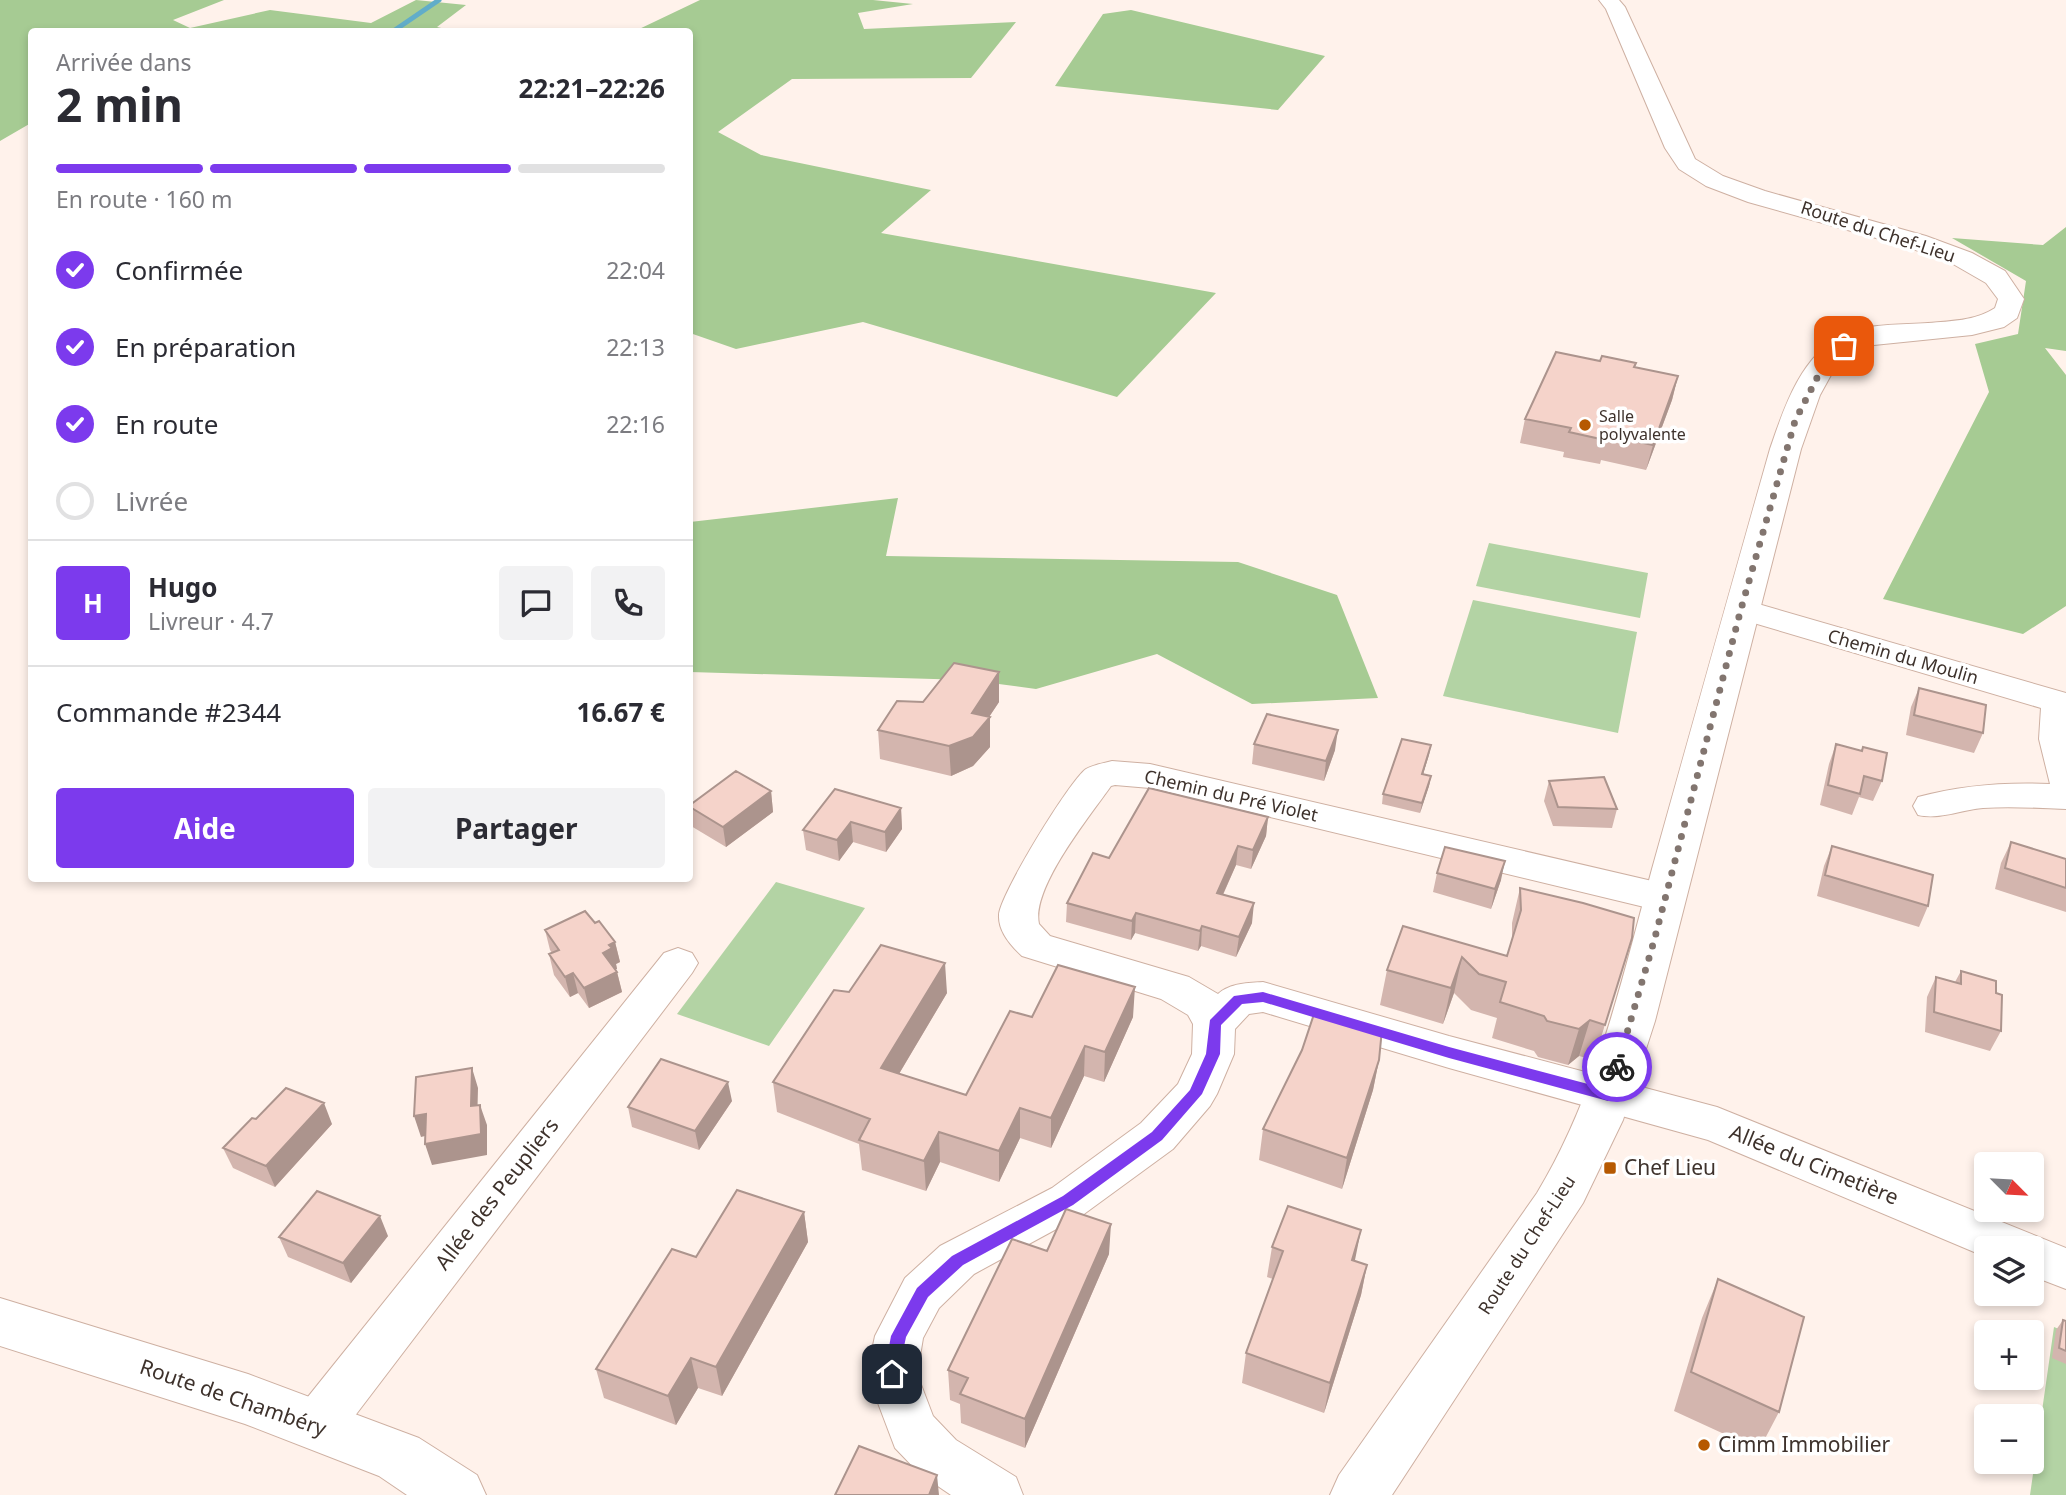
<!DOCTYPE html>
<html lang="fr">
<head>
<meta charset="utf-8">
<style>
	body { margin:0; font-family:"Noto Sans",sans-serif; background:#f2f2f3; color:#2b2b33; height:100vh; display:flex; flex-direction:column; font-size:26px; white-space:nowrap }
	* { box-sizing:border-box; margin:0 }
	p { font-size:23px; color:#7c7c81 }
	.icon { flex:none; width:38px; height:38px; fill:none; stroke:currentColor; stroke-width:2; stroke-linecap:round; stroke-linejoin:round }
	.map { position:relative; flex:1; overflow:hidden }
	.details { position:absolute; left:28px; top:28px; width:665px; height:854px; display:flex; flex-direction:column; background:#fff; border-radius:7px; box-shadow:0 4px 10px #0003 }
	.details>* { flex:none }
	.needle { width:46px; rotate:114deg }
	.buttons { position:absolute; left:1974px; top:1152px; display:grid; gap:14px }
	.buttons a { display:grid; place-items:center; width:70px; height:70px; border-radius:7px; background:#fff; box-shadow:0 4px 10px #0003; font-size:35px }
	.pin { position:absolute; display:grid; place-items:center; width:60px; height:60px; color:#fff; margin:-30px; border-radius:14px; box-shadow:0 4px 10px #0006 }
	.courier { position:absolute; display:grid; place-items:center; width:70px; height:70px; margin:-35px; border:5px solid #7c3aed; border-radius:50%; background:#fff; color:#222; box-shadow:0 2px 9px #0007 }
	.head em { font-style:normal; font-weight:700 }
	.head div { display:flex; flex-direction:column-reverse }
	.head { display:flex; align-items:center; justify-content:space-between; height:119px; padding:0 28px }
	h1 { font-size:46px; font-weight:700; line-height:52px }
	.bar { display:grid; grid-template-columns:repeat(4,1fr); gap:10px 7px; align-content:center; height:84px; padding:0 28px }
	.bar i { height:9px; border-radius:5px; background:#e1e1e2 }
	.bar .on { background:#7c3aed }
	.bar p { grid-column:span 4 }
	.line { display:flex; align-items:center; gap:18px; padding:0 28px; border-top:2px solid #e1e1e2 }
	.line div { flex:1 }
	.round { display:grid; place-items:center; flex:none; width:74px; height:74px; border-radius:7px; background:#f2f2f3 }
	ol { padding:0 28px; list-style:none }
	li { display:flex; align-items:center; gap:21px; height:77px }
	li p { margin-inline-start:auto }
	li .icon { padding:7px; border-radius:50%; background:#7c3aed; color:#fff; stroke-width:4 }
	li:last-child { color:#7c7c81 }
	li i { width:38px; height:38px; border:4px solid #e1e1e2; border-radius:50% }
	.button { display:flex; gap:14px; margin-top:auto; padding:14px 28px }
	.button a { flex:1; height:80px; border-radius:7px; background:#7c3aed; color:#fff; font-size:28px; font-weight:700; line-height:80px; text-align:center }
	.button a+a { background:#f2f2f3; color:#2b2b33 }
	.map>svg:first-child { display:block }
</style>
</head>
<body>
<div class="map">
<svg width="2066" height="1495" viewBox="0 0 2066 1495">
	<rect width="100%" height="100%" fill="#fff2eb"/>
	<path fill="#b3d3a4" d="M1489,543L1648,573L1640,618L1476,586Z
		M1473,600L1637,632L1618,733L1443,696Z
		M776,882L865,908L769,1046L677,1014Z
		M2054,1327L2066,1332V1495H2030Z"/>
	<path fill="#a6cb93" d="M0,0H224L173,20L190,28L270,10L371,23L416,0L466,5L437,27L454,31L32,32L31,123L0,141Z
		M700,0H873L913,4L858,13L864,29L1016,22L971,78L792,79L718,132L761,155L931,190L881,233L1216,293L1117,397L863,322L736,349L690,333V32L635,31Z
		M1131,10L1325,56L1278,110L1055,86L1103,14Z
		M2066,227V351L2045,348L2066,375V606L2023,634L1883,599L1989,392L1975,344L2018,334L2026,281L1952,238L2043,245Z
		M898,498L886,556L1238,562L1337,595L1378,698L1252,704L1157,654L1036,689L968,680L690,672V522Z"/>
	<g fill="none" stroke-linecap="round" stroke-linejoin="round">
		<path stroke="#61adc9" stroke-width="5" d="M392,32L439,0"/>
		<g stroke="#ceb0a2" stroke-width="2">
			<path id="minor" d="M1741,599L2066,693V809C2038,808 2011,806 1983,808C1961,810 1939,820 1918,815L1913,806L1918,797C1963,785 2004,782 2050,784L2039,739L2041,708L1730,616L1725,609L1730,602Z
				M1112,761L1150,764L1665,884L1679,888L1684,898L1679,908L1665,912L1150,788L1115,785L1111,786C1090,816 1031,888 1039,924L1050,936L1189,977L1218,994C1230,983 1248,983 1263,982L1449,1036L1717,1107L2066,1248V1289L2032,1276V1248H1986V1257L1708,1140L1449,1068L1263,1012L1249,1014L1235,1029L1234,1054L1217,1094L1210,1106L1173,1149L1084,1214L974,1274L939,1308L923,1338L917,1374L933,1416L956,1440L1016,1477L1023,1495H951L920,1474L895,1448L867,1374L875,1336L905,1278L940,1246L1052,1188L1141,1123L1178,1084L1192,1054L1193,1024L1188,1015L1161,999L1022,956C1011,946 998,931 999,915C999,896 1070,780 1086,769C1093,765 1104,763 1112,761Z
				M678,948L692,953L698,963L692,973L335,1442L317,1449L299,1442L292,1425L299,1408L664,953Z"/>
		</g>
		<g stroke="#ceb0a2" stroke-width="2">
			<path id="secondary" d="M1599,0H1619L1625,7L1695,159L1723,176L1765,191L1926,236L1972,253L2005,271L2024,299L2017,318L2004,327L1972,335L1864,346L1845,359L1831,375L1820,395L1801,449L1655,1021L1623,1120L1583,1203L1392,1495H1330L1339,1475L1537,1193C1597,1094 1622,979 1652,869C1691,729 1730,589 1770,449C1784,408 1801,355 1843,335C1868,323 1901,325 1928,323C1951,321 1975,321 1995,308L1998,299L1986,283L1953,264L1908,247L1748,202L1706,186L1679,169L1665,148L1606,9Z
				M0,1298L248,1374L419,1438L477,1475L486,1495H407L379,1476L245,1424L0,1346Z"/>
		</g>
		<use href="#minor" fill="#fff" fill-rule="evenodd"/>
		<use href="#secondary" fill="#fff" fill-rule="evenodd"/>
	</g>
	<path fill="#d3b5ae" d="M1600,361L1636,363L1635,368L1678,376L1672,400L1646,470L1601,460L1600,464L1563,457L1564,452L1520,443L1525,419Z
		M999,672V702L989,717L990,747L973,766L951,776L880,759L878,730Z
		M1919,688L1983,733L1974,753L1906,735L1911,707Z
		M1254,744L1335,750L1324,781L1252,764Z
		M1836,744L1882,781L1873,801L1859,797L1852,815L1820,805L1829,764Z
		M1431,745L1423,775L1431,776L1429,786L1420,813L1382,804L1383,794Z
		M1549,781L1617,809L1612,828L1553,826L1544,801Z
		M771,791L773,812L726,847L691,826L690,816V805Z
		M901,808L902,829L886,852L853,842L839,861L806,850L803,830Z
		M1268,817L1266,836L1251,869L1236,865L1223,895L1252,923L1236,957L1201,946L1198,951L1135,933L1131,940L1066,922L1067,903L1109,858Z
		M2011,842L2066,859V912L1995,889L2001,863Z
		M1832,846L1928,906L1919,927L1817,896L1824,866Z
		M1437,873L1501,880L1491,909L1433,892Z
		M1520,888L1632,938L1594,1060L1579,1056L1568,1065L1538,1057L1534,1051L1492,1038L1497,1018L1471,1010L1454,993L1443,1024L1380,1005L1387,970L1403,926L1507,956L1512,940V923Z
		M595,923L615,942L620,962L616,964L617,969H615L617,972L622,992L589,1008L578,993L570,997L554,975L549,954L552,953L550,950L545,930Z
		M1961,971L1996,993L2001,1031L1990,1051L1925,1032L1927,997L1936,977L1955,982Z
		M849,992L947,993L899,1074L966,1095L1032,1017H1133L1104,1082L1084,1076L1051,1148L1020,1138L999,1182L940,1162L926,1191L862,1170L859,1144L777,1112L773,1082Z
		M1379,1060L1373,1090L1342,1189L1259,1160L1263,1129Z
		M732,1101L699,1150L632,1127L628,1107Z
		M256,1119L332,1124L275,1187L233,1168L223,1148Z
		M804,1212L808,1242L722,1396L698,1388L676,1425L604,1398L596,1369L696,1257Z
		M388,1236L351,1283L288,1257L279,1237Z
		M1272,1247L1355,1261L1367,1265L1361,1295L1324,1413L1242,1383L1246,1353L1273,1279L1267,1277Z
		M1047,1251L1109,1254L1025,1448L961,1423L960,1404L950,1400L948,1370Z
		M1718,1279L1779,1412L1759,1450L1674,1411L1702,1318Z
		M2063,1320L2066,1321V1364L2052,1358L2056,1330Z"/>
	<path fill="#ac948d" d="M1678,376L1672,400L1646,470L1653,445Z
		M999,672V702L987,720L990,717V747L973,766L951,776L949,746Z
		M1338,730L1335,750L1324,781L1326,761Z
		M1431,745L1429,755L1420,784L1422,774Z
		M1431,776L1429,786L1420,813L1422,803Z
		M771,791L773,812L726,847L723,827Z
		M901,808L902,829L886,852L885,832Z
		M1268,817L1266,836L1251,869L1253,850Z
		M851,822L853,842L839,861L837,840Z
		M1238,846L1236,865L1215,912L1217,893Z
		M1505,861L1501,880L1491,909L1495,889Z
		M1254,903L1252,923L1236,957L1239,937Z
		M1136,913L1135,933L1131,940L1132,921Z
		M1202,926L1201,946L1198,951L1200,931Z
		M615,942L620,962L616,964L617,969L607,973L603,953L609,945Z
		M1462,957L1454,993L1443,1024L1451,988Z
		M945,963L947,993L884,1099L881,1068Z
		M617,972L622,992L589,1008L584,988Z
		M573,973L578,993L570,997L565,977Z
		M1135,987L1133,1017L1104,1082L1105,1052Z
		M1590,1020L1579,1056L1568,1065L1579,1029Z
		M1085,1046L1084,1076L1051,1148V1118Z
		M1379,1060L1373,1090L1342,1189L1347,1158Z
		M472,1068L478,1088L477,1127L471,1106Z
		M728,1082L732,1101L699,1150L695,1131Z
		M324,1103L332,1124L275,1187L266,1166Z
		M480,1105L487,1125V1155L432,1165L425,1144Z
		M1020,1108V1138L999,1182V1151Z
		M426,1114L433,1134L421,1137L414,1116Z
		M939,1132L940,1162L926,1191L924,1161Z
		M804,1212L808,1242L722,1396L716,1367Z
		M380,1216L388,1236L351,1283L343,1263Z
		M1111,1224L1109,1254L1025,1448V1419Z
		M1361,1230L1355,1260L1346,1290L1352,1260Z
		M1367,1265L1361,1295L1324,1413L1330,1383Z
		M691,1358L698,1388L676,1425L668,1396Z
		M937,1475L939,1495H929Z"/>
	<path fill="#f5d3ca" stroke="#ac948d" stroke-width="2" d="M1556,352L1600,361L1602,356L1636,363L1634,367L1678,376L1653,445L1607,435L1605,440L1569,432L1571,428L1525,419Z
		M954,663L999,672L972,713L990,717L973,737L949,746L878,730L897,701L923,702Z
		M1919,688L1986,705L1983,733L1914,715Z
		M1267,714L1338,730L1326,761L1254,744Z
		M1402,739L1431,745L1422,774L1431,776L1422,803L1383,794Z
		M1836,744L1862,751L1863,747L1887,753L1882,781L1864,776L1860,794L1828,785Z
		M736,771L771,791L723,827L690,807V805Z
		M1604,777L1617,809L1558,807L1549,781Z
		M1149,788L1268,817L1253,850L1238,846L1217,893L1254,903L1239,937L1202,926L1200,931L1136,913L1132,921L1067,903L1093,853L1109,858Z
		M835,789L901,808L885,832L851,822L837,840L803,830Z
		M2011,842L2066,859V888L2005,868Z
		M1832,846L1933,875L1928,906L1825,875Z
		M1445,847L1505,861L1495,889L1437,873Z
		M1520,888L1583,903L1634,918L1632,938L1605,1025L1590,1020L1579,1029L1547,1021L1544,1016L1500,1002L1506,982L1479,974L1462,957L1451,988L1387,970L1403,926L1507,956L1521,910Z
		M585,911L595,923L599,921L615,942L609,945L612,948L603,953L617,972L584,988L573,973L565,977L549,954L559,950L545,930Z
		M881,945L945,963L881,1068L966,1095L1010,1011L1032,1017L1058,965L1135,987L1105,1052L1085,1046L1051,1118L1020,1108L999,1151L939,1132L924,1161L859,1140L870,1119L773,1082L834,990L849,992Z
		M1961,971L1996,981V993L2002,995L2001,1031L1934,1012L1936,977L1961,984Z
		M1314,1014L1382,1029L1379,1060L1347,1158L1263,1129L1302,1050Z
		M661,1059L728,1082L695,1131L628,1107Z
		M472,1068L471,1106L480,1105L481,1134L425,1144L426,1114L414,1116L416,1077Z
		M286,1088L324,1103L266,1166L223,1148L252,1118L256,1119Z
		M737,1190L804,1212L716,1367L691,1358L668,1396L596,1369L672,1249L696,1257Z
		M317,1191L380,1216L343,1263L279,1237Z
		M1288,1206L1361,1230L1352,1260L1367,1265L1330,1383L1246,1353L1283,1251L1272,1247Z
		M1066,1209L1111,1224L1025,1419L960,1394L968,1378L948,1370L1012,1239L1047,1251Z
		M1718,1279L1804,1317L1779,1412L1691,1372Z
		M2063,1320L2066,1321V1351L2059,1348Z
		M859,1446L937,1475L929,1495H835Z"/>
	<path fill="#7c3aed" d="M1263,992L1449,1047L1603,1088L1612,1064L1617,1062L1624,1067L1615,1095L1608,1101L1449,1058L1263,1002L1242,1004L1221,1025L1220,1054L1202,1094L1162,1140L1073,1205L963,1265L928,1297L906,1337L897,1380L892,1382L886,1380L884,1374L891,1336L917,1288L952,1256L1063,1196L1152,1132L1190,1090L1206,1054L1210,1020L1234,996Z"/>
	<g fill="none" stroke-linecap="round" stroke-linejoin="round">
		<path stroke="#82756f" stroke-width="7" stroke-dasharray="0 12.6" d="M1617,1067L1654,941L1741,609L1795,421L1822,368L1844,346"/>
	</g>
	<g fill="#b65901" stroke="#fff" stroke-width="2.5">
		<circle cx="1585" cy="425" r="7"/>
		<rect x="1603" y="1161" width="14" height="14" rx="3.5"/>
		<circle cx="1704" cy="1445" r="7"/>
	</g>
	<g text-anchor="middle" stroke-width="7" stroke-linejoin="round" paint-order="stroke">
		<g font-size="16" fill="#3e322c" stroke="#fff" text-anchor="start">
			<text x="1599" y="422">Salle<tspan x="1599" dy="18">polyvalente</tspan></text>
		</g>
		<g font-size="18" fill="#3e322c" stroke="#fff">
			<text transform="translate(1878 232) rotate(18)" y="6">Route du Chef-Lieu</text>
			<text transform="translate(1903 657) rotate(16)" y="6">Chemin du Moulin</text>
			<text transform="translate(1231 796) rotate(13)" y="6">Chemin du Pré Violet</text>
			<text transform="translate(1527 1245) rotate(-57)" y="6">Route du Chef-Lieu</text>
		</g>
		<g font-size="21" fill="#3e322c" stroke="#fff">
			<text transform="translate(1814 1165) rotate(22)" y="7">Allée du Cimetière</text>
			<text transform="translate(497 1194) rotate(-52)" y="7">Allée des Peupliers</text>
			<text transform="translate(233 1398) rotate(19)" y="7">Route de Chambéry</text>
		</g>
		<g font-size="21" fill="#3e322c" stroke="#fff" text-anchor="start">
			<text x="1624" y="1175">Chef Lieu</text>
			<text x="1718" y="1452">Cimm Immobilier</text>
		</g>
	</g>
</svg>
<div class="buttons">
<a><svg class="needle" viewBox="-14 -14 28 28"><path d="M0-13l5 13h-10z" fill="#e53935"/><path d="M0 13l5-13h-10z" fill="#7c7c81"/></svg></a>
<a><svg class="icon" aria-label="layers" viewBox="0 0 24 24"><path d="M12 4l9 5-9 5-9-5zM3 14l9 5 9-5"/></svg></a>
<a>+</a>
<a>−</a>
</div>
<div class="pin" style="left:1844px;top:346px;background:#ea580c"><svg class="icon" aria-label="bag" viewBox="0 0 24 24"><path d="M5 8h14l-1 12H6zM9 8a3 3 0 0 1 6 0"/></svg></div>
<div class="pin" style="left:892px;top:1374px;background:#1f2937"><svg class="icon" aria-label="home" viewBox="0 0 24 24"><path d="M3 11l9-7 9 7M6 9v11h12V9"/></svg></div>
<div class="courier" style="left:1617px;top:1067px"><svg class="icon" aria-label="bike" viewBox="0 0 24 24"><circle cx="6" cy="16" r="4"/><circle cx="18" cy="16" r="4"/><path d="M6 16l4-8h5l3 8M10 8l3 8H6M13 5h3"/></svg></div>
<section class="details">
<div class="head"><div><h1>2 min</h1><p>Arrivée dans</p></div><em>22:21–22:26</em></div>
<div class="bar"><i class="on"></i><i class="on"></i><i class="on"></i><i></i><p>En route · 160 m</p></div>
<ol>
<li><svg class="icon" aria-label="check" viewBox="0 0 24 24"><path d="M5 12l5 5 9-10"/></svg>Confirmée<p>22:04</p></li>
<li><svg class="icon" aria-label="check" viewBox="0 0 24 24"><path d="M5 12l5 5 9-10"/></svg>En préparation<p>22:13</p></li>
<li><svg class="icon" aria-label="check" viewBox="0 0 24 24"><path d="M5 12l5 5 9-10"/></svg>En route<p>22:16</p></li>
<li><i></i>Livrée</li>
</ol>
<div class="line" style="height:126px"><b class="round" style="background:#7c3aed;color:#fff">H</b><div><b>Hugo</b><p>Livreur · 4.7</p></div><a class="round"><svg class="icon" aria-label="chat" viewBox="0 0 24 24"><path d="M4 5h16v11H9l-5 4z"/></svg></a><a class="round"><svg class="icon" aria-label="phone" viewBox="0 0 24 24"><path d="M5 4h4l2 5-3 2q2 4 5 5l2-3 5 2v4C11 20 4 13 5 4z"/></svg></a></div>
<div class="line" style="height:91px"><div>Commande #2344</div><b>16.67 €</b></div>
<div class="button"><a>Aide</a><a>Partager</a></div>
</section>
</div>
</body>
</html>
